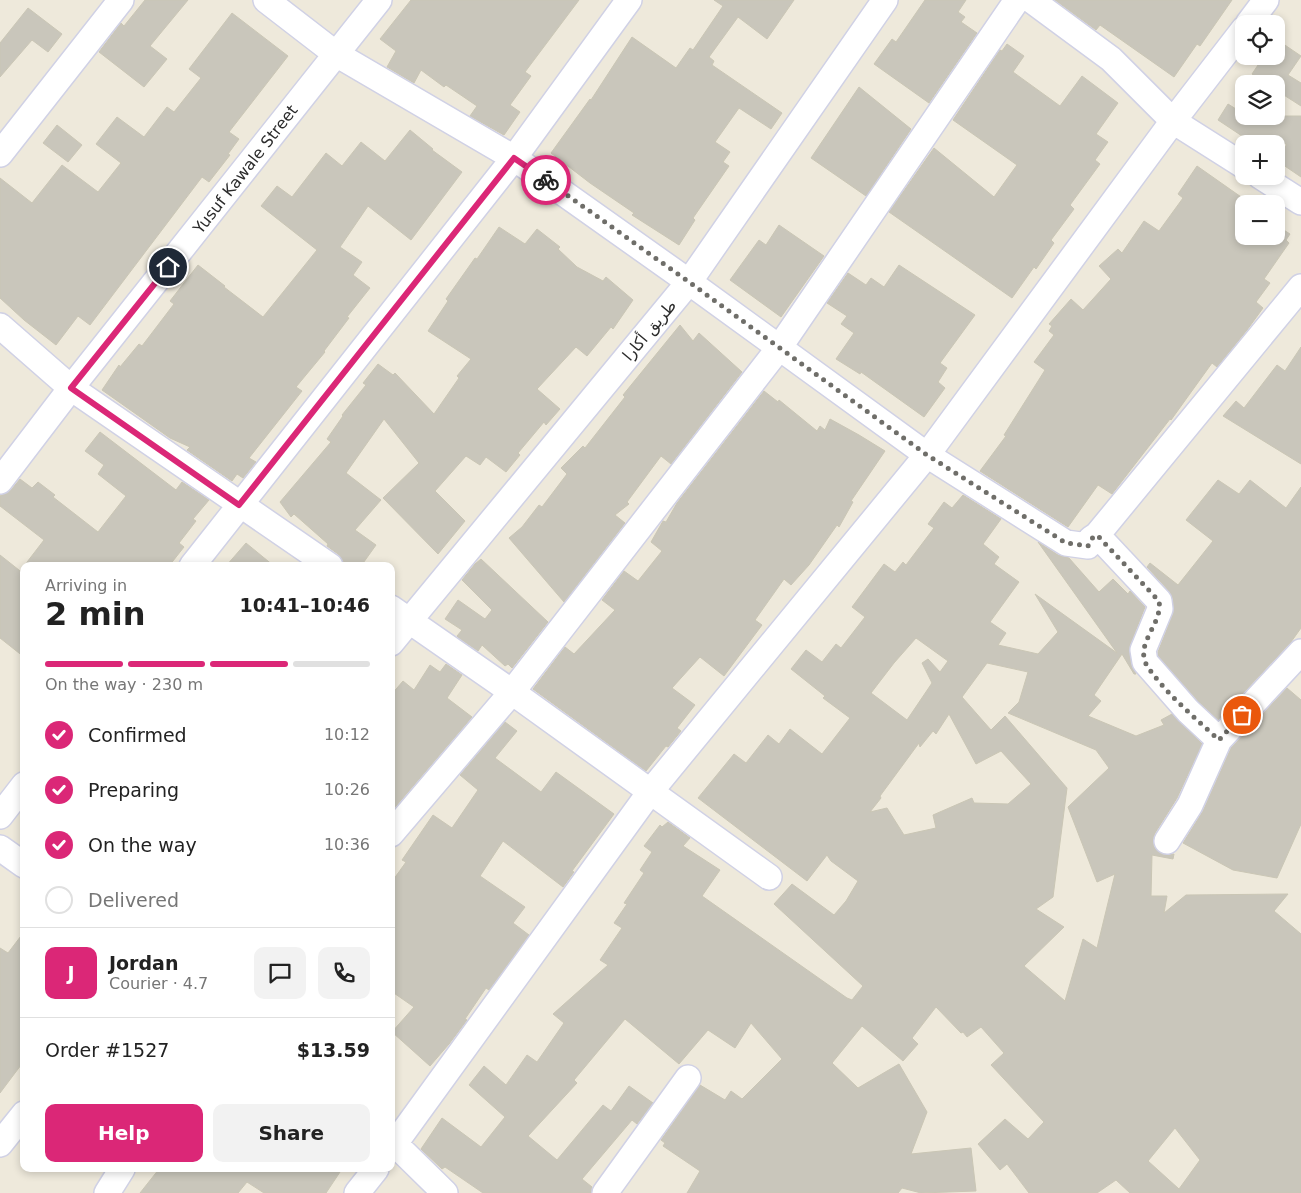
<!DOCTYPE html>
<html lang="en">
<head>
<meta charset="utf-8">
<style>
	body { margin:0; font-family:"DejaVu Sans","Noto Naskh Arabic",sans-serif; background:#f2f2f2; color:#222; height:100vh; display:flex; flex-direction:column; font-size:19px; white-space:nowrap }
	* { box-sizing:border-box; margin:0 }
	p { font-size:16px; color:#767676 }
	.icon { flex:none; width:28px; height:28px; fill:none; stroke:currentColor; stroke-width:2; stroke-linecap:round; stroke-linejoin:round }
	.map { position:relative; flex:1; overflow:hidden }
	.drawer { position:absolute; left:20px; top:562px; width:375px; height:610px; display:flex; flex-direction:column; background:#fff; border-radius:10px; box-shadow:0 2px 8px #0003 }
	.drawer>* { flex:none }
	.controls { position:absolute; left:1235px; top:15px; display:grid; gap:10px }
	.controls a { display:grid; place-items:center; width:50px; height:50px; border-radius:10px; background:#fff; box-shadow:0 2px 8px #0003; font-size:25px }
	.pin { position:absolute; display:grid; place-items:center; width:42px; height:42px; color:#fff; margin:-21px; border:2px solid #fff; border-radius:50%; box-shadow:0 1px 5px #0007 }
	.courier { position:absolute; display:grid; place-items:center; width:50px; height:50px; margin:-25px; border:4px solid #db2777; border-radius:50%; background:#fff; color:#222; box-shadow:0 1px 6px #0007 }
	.head em { font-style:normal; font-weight:700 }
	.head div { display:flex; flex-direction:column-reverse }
	.head { display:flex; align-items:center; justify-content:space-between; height:85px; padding:0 25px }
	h1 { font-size:32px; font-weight:700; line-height:38px }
	.bar { display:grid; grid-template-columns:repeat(4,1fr); gap:8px 5px; align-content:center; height:60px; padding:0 25px }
	.bar i { height:6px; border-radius:4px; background:#e0e0e0 }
	.bar .active { background:#db2777 }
	.bar p { grid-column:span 4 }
	.line { display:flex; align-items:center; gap:12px; padding:0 25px; border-top:1px solid #e0e0e0 }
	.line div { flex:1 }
	.round { display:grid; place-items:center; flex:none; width:52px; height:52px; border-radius:10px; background:#f2f2f2 }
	ol { padding:0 25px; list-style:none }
	li { display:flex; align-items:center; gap:15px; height:55px }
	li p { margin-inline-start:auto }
	li .icon { padding:5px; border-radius:50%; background:#db2777; color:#fff; stroke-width:4 }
	li:last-child { color:#767676 }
	li i { width:28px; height:28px; border:2px solid #e0e0e0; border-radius:50% }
	.action { display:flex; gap:10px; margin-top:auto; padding:10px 25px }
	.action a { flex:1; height:58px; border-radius:10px; background:#db2777; color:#fff; font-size:20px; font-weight:700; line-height:58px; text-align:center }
	.action a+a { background:#f2f2f2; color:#222 }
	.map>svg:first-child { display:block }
</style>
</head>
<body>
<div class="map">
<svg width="1301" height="1193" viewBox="0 0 1301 1193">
	<rect width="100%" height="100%" fill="#eee9db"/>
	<path fill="#c9c6bb" stroke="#cac6b5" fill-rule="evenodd" d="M145,0H188L150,46L167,59L144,87L99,52L121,23L124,26Z
		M411,0H579L525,72L531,76L510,105L520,112L504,135L470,116L477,106L446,85L444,87L421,70L414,83L387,67L396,51L380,39Z
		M714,0H794L767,39L738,17L709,57L714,61L712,65L782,113L771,129L739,108L715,142L730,152L723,162L729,166L693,218L695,220L679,245L632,215L634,213L590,183L551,153L590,99L591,100L632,37L676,68L690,48L693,50L723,6Z
		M925,0H966L958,12L965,17L961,22L977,33L929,103L874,64L892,39L896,42Z
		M1055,0H1232L1200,46L1197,44L1174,77L1100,25L1096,30Z
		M28,8L62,34L48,52L32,40L0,77V43Z
		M232,13L288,56L229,132L239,139L228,154L230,155L209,182L202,177L90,325L78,316L56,345L24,320L0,298V178L32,203L62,165L98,192L121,163L96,144L117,117L144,137L167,107L174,112L201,78L189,69Z
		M1276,39L1301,56L1288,75L1301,83V106L1276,90V84H1267L1252,74L1264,56H1276Z
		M1007,44L1024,56L1013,72L1060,106L1082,76L1118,103L1096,134L1108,142L1095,160L1100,164L1070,205L1074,209L1051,240L1054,243L1036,269L1034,267L1012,298L889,212L934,148L994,197L1017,165L953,120L1000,50L1002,51Z
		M859,87L911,129L866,196L811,158Z
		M1228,104L1244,114V116H1301V177L1276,160L1287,144H1254L1218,120Z
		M57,125L82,145L68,162L43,143Z
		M410,130L433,149L432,150L462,172L411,240L368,206L340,247L362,262L353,275L370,288L347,317L349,318L324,351L325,352L296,387L302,391L249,458L256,462L243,478L237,474L232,481L187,450L190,447L170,438L102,390L119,365L120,367L139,344L142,346L174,304L170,301L198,265L225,286L224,287L263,317L317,250L261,206L277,186L292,197L326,153L342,166L361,142L385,161Z
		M1197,166L1244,199L1246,204H1244V236H1276V225L1290,234L1286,240L1289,243L1264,279L1270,283L1256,302L1263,308L1247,330L1217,367L1212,363L1171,420L1170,419L1112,494L1098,485L1068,527L980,471L1006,436L1004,435L1045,370L1034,362L1054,335L1049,331L1052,326L1049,324L1071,299L1083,310L1111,279L1099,266L1118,249L1122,253L1144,221L1159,231L1183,198L1178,194Z
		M779,225L824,256L781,317L730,280L759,240L766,245Z
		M499,227L525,244L537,229L560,247L558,249L577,267L603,281L606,277L633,300L613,329L611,327L587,356L576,347L537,389L560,409L546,425L544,422L518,453L520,455L506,472L486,457L480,465L466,456L435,491L465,521L438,554L383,498L419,463L384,419L346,473L381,500L355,530L376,545L361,566H349L344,562L338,554L327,546L328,544L294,514L291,517L280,502L331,442L327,439L343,416L342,415L366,385L363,383L378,364L393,375L395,373L434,414L459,378L457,376L471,359L428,331L448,301L446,299L475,258L477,259Z
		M899,265L975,315L940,363L947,368L938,382L945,388L924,417L861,372L860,374L836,359L854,333L841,324L847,316L827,303L848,273L866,285L871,278L884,287Z
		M680,325L693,341L699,333L742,372L671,464L661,456L627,502L629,504L615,515L625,523L564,602L509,538L522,527L539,505L542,507L567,474L561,468L583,446L585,448L625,397L623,395Z
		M1301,347V464L1223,416L1236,401L1244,408L1277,365L1285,371Z
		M764,391L778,402L779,400L817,431L820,426L825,430L830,419L859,435L885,451L851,501L853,502L839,527L837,525L809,565L791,585L784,579L755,620L762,625L724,676L700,657L672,688L695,705L677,728L681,731L668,747L666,746L646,771L533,689L565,647L574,654L615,610L602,600L624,571L638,581L662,551L651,542L663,521L666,522L677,503Z
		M100,432L176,490L182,482L209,500L193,519L196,521L179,543L184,547L169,566H24L44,540L0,506V496L11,490L20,479L32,488L38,482L55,495L53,497L98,532L126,496L98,474L104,465L85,451Z
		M1218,480L1239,494L1250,480L1286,508L1301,487V628L1291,642L1218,720L1198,701L1158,656V652L1173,614V599L1169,591L1147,567L1150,563L1178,585L1213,541L1186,520Z
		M963,495L1001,519L983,544L999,557L994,564L1019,582L990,622L1006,633L998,645L1038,654L1058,632L1035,594L1117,653L1038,542L1058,555L1069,558L1099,592L1113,579L1128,594L1130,591L1145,607L1130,645L1131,664L1136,674H1134L1122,654L1094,695L1101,701L1088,716L1136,736L1164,725L1161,720L1172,714L1202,744L1177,798L1155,833L1153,840L1154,847L1160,853L1167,855L1174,854L1173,859L1152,855L1151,896H1167L1164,913L1186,895L1288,894L1274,911L1301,934V1193H1130L1116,1180L1097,1193H1029L1007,1164L1000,1170L978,1144L1005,1119L1028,1139L1044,1122L991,1065L1004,1053L981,1027L967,1037L963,1032L961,1033L936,1007L912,1038L918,1044L903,1061L862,1026L832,1063L858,1088L899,1064L927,1112L911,1154L971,1148L976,1191L921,1193L902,1188L898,1193H687L700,1171L663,1146L665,1143L661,1140L700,1085L725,1100L731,1091L742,1099L782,1059L751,1023L735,1048L708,1030L679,1064L625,1019L574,1080L577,1083L528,1136L557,1160L603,1105L611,1111L629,1086L653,1103L637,1124L632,1120L582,1179L592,1187L591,1193H483L445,1167L442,1169L421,1149L442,1118L481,1147L505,1117L469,1085L484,1066L506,1085L527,1055L537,1062L564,1023L553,1014L608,965L600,960L622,928L614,923L627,904L624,903L644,873L640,870L652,852L644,846L660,825L662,827L668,822L690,838L683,846L720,870L702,896L847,998L852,1000L863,986L774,904L792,884L834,915L846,901L858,881L831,861L827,855L807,881L698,798L734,754L746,763L768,735L779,744L790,729L822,754L850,718L823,698L825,696L791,669L806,650L822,662L836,644L841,648L865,617L852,607L884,564L895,572L903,562L906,565L934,528L928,524L944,502L952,508ZM916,638L948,661L940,672L928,659L922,663L932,683L907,720L871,693L894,663ZM987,663L1028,672L1019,702L1008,713L1096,750L1109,768L1068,807L1097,882L1115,874L1097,948L1083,939L1065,1001L1024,966L1064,927L1036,909L1053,897L1067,788L1005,716L991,730L962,697ZM949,714L976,764L1001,751L1031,784L1008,804L974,803L972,798L933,815L936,828L904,835L887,808L870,812L881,798L880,796L919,743L920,747L933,731L936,734ZM1175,1128L1200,1160L1179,1189L1148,1161Z
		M246,543L274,566H226Z
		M0,555L24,574V657L0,638Z
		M481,559L548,622L512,668L508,664L505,666L482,645L478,651L459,638L457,636L462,630L445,619L458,600L485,619L492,610L462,580L475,564Z
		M446,664L462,675L447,698L472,717L391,812V695L403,681L414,690L430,665L440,672Z
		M1287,688L1301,700V824L1277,878L1233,870L1183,843L1203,811L1231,748Z
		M505,722L517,731L495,758L541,792L556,772L614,814L572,871L574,872L563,887L503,841L480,876L525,907L513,923L529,935L489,990L486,988L465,1019L467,1020L449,1044L430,1066L392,1032L414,1007L391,991V883L406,862L402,860L433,815L452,828L478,790L460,775Z
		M24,932V1061L0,1093V948L8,953Z
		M159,1169H342L326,1193H264L247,1182L238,1193H140Z"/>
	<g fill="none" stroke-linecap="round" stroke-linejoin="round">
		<g stroke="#d0d1e5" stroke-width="28">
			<path id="minor" d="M266,0L336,54L514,158L689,282L927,455L1066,543L1088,546L1091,539L1097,535L1301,287
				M1031,0L1111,59L1173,121L1244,166
				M1248,24L1266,0
				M0,154L121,0
				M1260,176L1301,202
				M0,326L71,388L330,566
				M0,481L71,388L379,0
				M1097,535L1159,601L1160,609L1143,650L1145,662L1188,711L1219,740
				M192,566L514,158L629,0
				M391,608L512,692L769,877
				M391,643L689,282L885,0
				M0,816L24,785
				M391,834L512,692L779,348L1017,0
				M1167,841L1190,805L1219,740L1301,652
				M0,848L24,865
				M391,1140L445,1193
				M0,1144L24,1114
				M391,1149L650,792L927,455L1173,121L1244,29
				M107,1193L122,1169
				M357,1193L376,1169
				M605,1193L688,1078"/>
		</g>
		<use href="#minor" stroke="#fff" stroke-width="25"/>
	</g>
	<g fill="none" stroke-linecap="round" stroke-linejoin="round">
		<path stroke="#6f6e69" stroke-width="5" stroke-dasharray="0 9" d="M546,180L689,282L927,455L1066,543L1088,546L1091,539L1097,535L1159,601C1162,618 1147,633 1144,649C1143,653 1144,660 1146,664C1162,690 1196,719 1219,740L1242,715"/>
		<path stroke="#db2777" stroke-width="6" d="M168,267L71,388L239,505L514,158L546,180"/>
	</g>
	<g text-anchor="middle" stroke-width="4.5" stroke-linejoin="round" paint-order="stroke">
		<g font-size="16" fill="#2b2b2b" stroke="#fff">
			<text transform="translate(245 169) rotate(-52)" y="6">Yusuf Kawale Street</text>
			<text transform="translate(649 330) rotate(-50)" y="6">طريق أكارا</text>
		</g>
	</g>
</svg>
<div class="controls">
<a><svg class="icon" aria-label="locate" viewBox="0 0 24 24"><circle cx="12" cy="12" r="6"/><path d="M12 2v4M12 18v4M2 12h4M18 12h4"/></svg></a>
<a><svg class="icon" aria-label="layers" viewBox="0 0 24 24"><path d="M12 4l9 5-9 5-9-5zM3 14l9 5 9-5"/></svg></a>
<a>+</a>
<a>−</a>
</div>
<div class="pin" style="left:1242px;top:715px;background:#ea580c"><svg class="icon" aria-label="bag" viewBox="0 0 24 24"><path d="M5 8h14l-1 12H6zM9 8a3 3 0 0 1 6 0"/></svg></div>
<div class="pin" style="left:168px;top:267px;background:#1f2937"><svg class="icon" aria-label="home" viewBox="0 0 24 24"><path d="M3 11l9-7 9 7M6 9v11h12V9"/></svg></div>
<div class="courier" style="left:546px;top:180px"><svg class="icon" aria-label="bike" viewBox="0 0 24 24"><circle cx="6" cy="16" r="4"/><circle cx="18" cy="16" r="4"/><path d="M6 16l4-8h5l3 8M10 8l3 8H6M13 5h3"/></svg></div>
<section class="drawer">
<div class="head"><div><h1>2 min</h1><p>Arriving in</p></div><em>10:41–10:46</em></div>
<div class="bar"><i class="active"></i><i class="active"></i><i class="active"></i><i></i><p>On the way · 230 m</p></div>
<ol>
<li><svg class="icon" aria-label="check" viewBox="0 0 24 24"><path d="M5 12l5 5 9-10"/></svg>Confirmed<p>10:12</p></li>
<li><svg class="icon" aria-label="check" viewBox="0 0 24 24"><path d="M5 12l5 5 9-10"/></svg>Preparing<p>10:26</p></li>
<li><svg class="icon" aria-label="check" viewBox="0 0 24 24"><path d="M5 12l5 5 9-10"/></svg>On the way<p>10:36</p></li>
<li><i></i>Delivered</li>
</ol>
<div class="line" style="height:90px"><b class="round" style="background:#db2777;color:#fff">J</b><div><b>Jordan</b><p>Courier · 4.7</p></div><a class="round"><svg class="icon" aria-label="chat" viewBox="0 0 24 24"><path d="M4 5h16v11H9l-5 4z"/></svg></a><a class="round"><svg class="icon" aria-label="phone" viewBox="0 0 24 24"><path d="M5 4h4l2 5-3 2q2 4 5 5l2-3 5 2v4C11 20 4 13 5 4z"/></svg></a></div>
<div class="line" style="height:65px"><div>Order #1527</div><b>$13.59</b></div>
<div class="action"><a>Help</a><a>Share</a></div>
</section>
</div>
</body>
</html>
